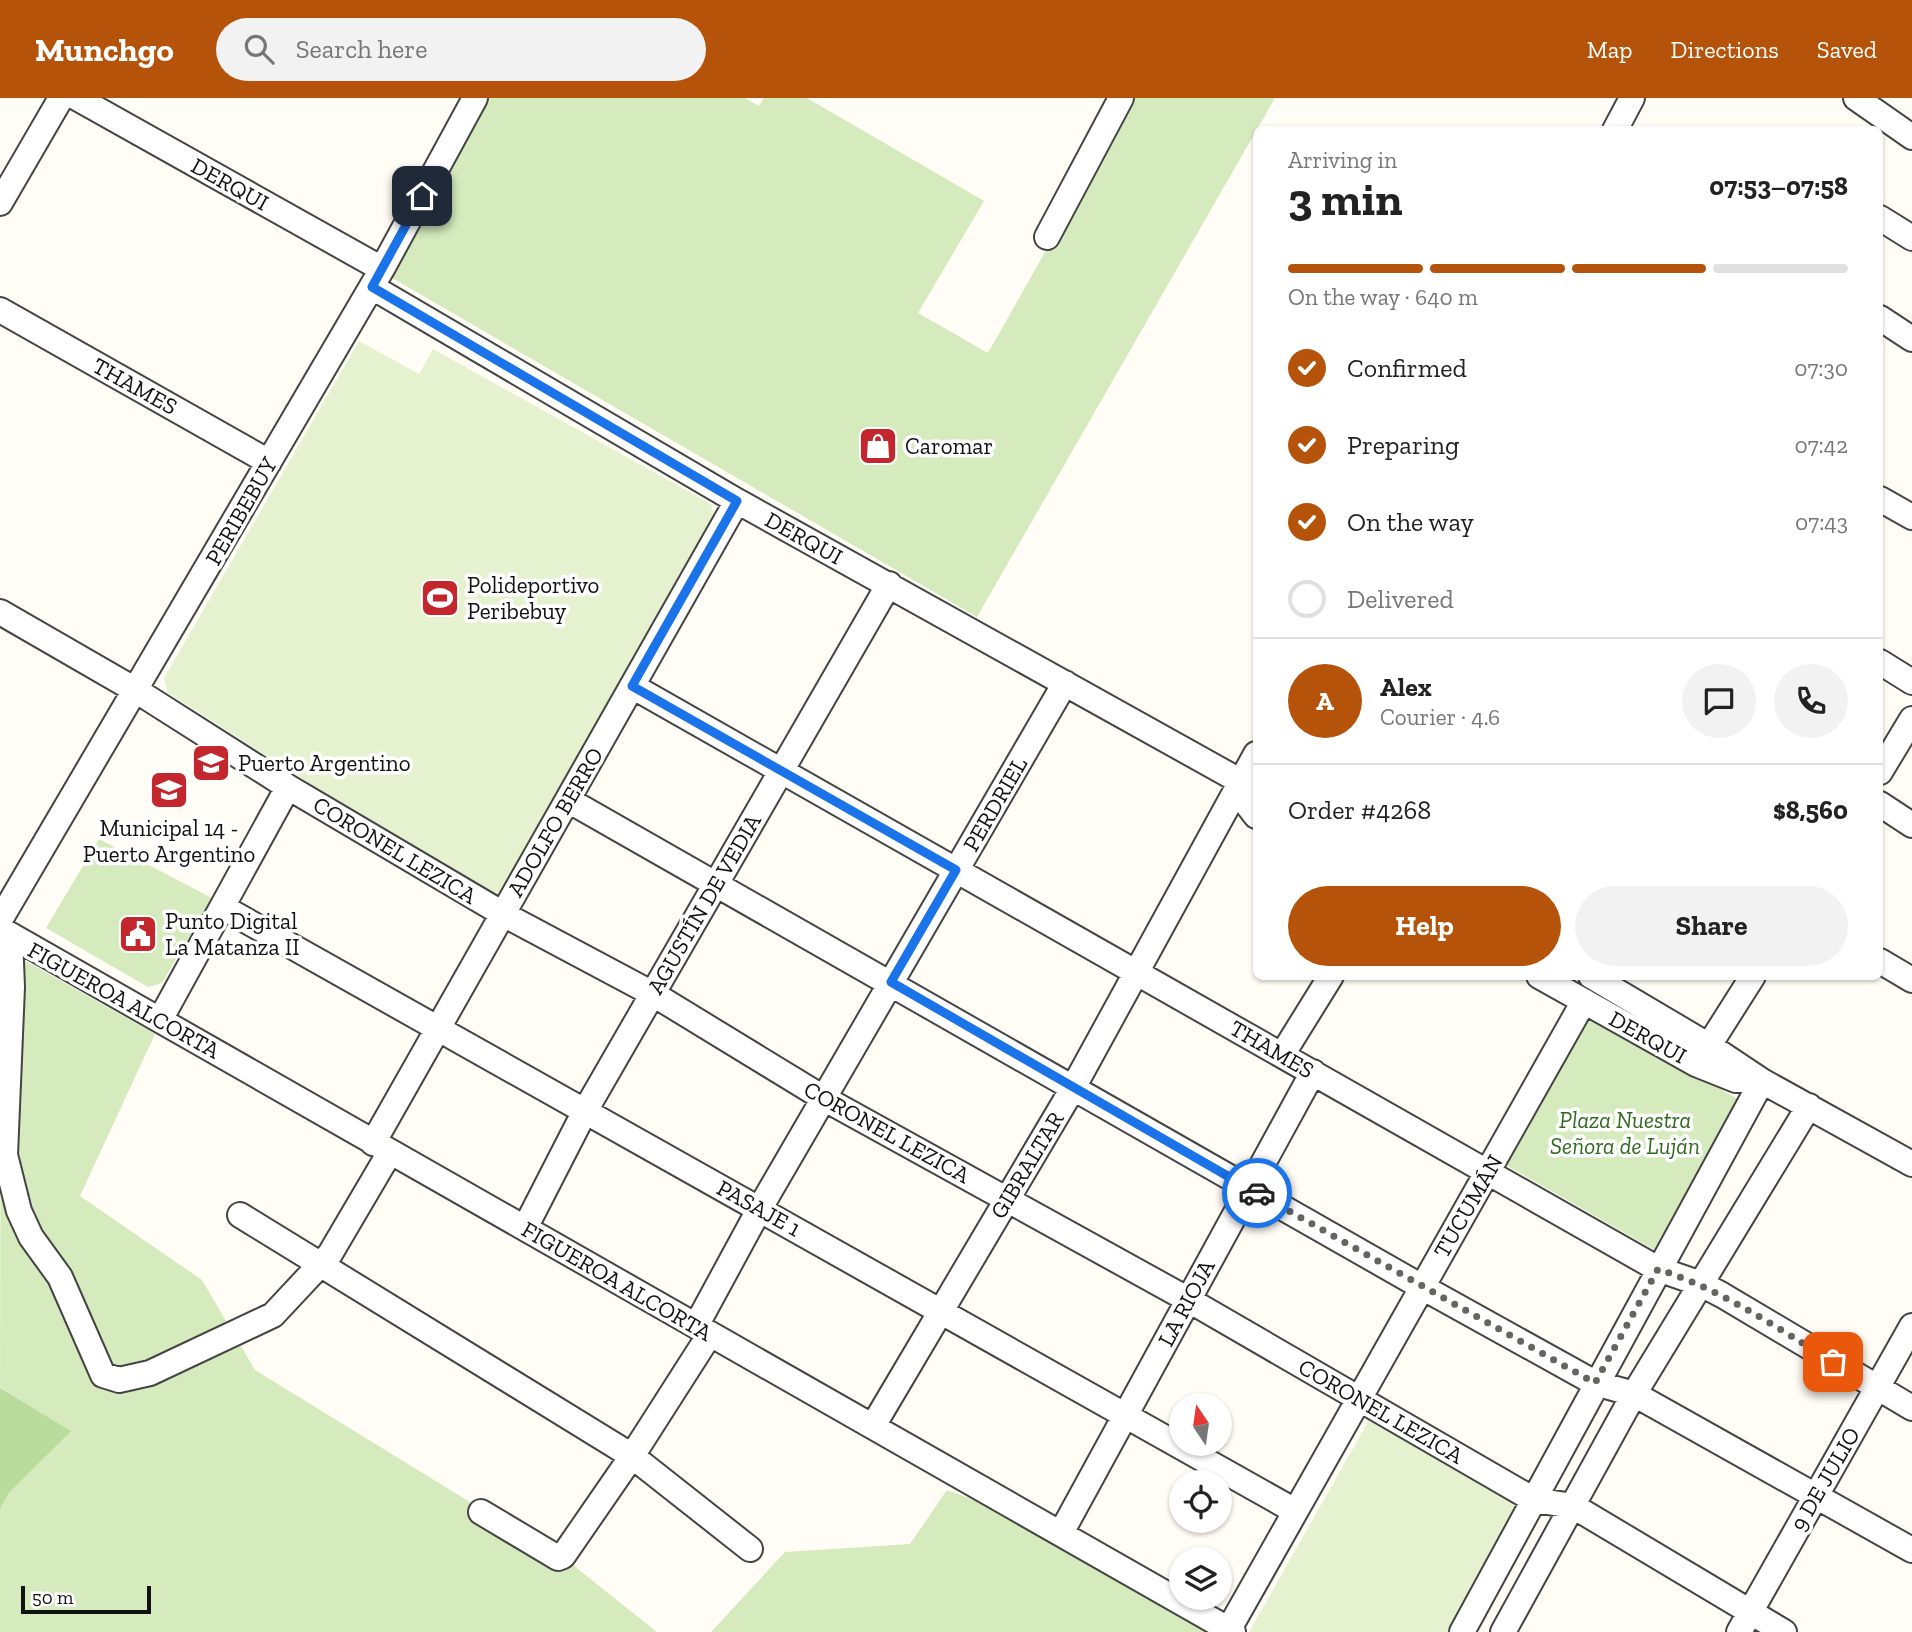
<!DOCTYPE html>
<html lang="en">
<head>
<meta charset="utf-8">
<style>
	body { margin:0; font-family:"Zilla Slab",serif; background:#f2f2f2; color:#222; height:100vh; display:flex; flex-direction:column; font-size:26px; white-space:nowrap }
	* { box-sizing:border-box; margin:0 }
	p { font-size:23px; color:#767676 }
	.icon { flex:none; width:38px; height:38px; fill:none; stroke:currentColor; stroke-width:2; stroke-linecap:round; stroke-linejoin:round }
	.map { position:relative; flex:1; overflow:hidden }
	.side { position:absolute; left:1253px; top:28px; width:630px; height:854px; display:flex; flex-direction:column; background:#fff; border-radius:10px; box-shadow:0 2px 5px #0004 }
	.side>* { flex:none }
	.needle { width:46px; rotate:347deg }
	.tools { position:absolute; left:1169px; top:1295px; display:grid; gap:14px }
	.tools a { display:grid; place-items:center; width:63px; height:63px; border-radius:50%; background:#fff; box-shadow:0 2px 5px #0004; font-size:35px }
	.scale { position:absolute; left:21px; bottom:18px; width:130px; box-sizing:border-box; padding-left:7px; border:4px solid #111; border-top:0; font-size:19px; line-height:24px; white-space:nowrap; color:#111; -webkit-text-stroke:5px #fff; paint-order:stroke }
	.pin { position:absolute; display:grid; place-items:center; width:60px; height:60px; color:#fff; margin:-30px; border-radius:14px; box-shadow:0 4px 10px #0006 }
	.courier { position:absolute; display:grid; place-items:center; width:70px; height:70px; margin:-35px; border:5px solid #1a73e8; border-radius:50%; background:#fff; color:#222; box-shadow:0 2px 9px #0007 }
	.summary em { font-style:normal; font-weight:800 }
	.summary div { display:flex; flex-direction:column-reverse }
	.summary { display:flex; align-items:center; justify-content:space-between; height:119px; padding:0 35px }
	h1 { font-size:46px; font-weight:800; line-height:52px }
	.bar { display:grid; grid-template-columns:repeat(4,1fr); gap:10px 7px; align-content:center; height:84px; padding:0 35px }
	.bar i { height:9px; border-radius:5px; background:#e0e0e0 }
	.bar .on { background:#b45309 }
	.bar p { grid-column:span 4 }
	.line { display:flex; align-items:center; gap:18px; padding:0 35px; border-top:2px solid #e0e0e0 }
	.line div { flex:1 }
	.round { display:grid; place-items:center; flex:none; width:74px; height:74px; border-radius:37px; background:#f2f2f2 }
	ol { padding:0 35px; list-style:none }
	li { display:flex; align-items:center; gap:21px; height:77px }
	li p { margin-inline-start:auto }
	li .icon { padding:7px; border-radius:50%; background:#b45309; color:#fff; stroke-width:4 }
	li:last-child { color:#767676 }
	li i { width:38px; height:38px; border:4px solid #e0e0e0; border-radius:50% }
	.cta { display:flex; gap:14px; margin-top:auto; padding:14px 35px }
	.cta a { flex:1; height:80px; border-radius:42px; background:#b45309; color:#fff; font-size:28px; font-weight:800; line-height:80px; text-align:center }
	.cta a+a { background:#f2f2f2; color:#222 }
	header { display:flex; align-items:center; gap:42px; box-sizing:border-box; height:98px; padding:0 35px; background:#b45309; color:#fff }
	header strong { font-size:33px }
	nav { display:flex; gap:38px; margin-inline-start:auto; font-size:24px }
	.search { width:490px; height:63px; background:#f2f2f2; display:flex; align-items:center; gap:18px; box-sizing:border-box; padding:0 24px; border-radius:38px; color:#767676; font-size:26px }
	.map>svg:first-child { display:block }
</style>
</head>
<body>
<header>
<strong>Munchgo</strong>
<div class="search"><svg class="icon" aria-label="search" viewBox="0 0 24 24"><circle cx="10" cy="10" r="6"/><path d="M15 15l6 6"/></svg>Search here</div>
<nav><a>Map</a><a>Directions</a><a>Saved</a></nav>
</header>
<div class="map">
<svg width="1912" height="1534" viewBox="0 0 1912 1534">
	<rect width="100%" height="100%" fill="#fffdf5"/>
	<path fill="#d5ebbd" d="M484,0H745L759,8L764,0H807L984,103L918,215L988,255L1132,0H1275L977,519L387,177Z
		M99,741L212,800L162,885L148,889L46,830Z
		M1,849L155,936L80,1098L202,1182L255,1272L574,1468L657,1534H0V1411L9,1395L70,1333L0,1290Z
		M1591,917L1743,1004L1658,1154L1506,1067Z
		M947,1392L1061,1435L1233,1534H711L785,1454L910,1446Z"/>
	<path fill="#b9dc9c" d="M0,1290L71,1333L9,1395L0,1411Z"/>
	<path fill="#e6f2cf" d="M359,243L419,276L433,251L711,406L715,421L501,797L490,800L168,595L164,580Z
		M1373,1315L1530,1402L1456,1534H1249Z"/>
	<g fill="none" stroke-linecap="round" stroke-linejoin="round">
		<g stroke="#444" stroke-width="28">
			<path id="minor" d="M77,0L382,171
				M1856,0L1912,39
				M1615,32L1632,0
				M0,105L61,0
				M1880,120L1912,140
				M1047,139L1121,0
				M372,189L737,403L1256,692
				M0,212L269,364
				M1880,220L1912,241
				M1880,401L1912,419
				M0,514L137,593L288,689L503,816L653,896L825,1001L1187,1201L1534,1402L1573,1408L1784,1534
				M1880,564L1912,584
				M632,588L1658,1171L1701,1186L1722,1197L1912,1310
				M1880,674L1912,621
				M1240,685L1249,709L1256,718
				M568,702L1422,1189L1595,1285L1634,1296L1912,1452
				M1880,706L1912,727
				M222,809L1295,1413
				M0,822L382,171L475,0
				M0,831L1233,1534
				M10,839L12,889L5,1057L19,1113L31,1139L60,1179L103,1277L119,1282L150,1275L273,1217L330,1156L390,1054
				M1880,863L1912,882
				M1539,878L1696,966L1736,982H1751
				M1591,878L1711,949L1762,983L1912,1066
				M160,922L288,689
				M1282,957L1331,878
				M1701,960L1753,878
				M373,1045L737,403
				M240,1117L632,1358L710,1236
				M525,1130L585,1013L889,486
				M696,1228L760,1110L1065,585
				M873,1328L1073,990L1256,656
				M481,1414L558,1460L563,1458L632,1358L750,1451
				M1061,1435L1313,974
				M1229,1531L1584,903
				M1462,1534L1762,983
				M1503,1534L1634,1296L1809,1008
				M1739,1534L1912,1228"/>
		</g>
		<use href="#minor" stroke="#fff" stroke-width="24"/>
	</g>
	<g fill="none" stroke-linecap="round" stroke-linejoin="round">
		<path stroke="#646461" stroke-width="7" stroke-dasharray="0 12.6" d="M1257,1095L1595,1285L1658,1171C1724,1193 1774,1228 1833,1264"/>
		<path stroke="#1a73e8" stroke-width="9" d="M422,98L372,189L737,403L632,588L956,772L891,884L1257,1095"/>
	</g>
	<defs>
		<g id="shop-square" transform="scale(2.0125)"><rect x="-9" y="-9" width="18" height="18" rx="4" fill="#c4262e" stroke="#fff"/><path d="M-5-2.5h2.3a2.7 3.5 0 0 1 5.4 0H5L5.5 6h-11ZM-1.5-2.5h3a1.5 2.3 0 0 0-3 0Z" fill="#fff"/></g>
		<g id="stadium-square" transform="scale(2.0125)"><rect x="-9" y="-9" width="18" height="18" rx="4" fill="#c4262e" stroke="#fff"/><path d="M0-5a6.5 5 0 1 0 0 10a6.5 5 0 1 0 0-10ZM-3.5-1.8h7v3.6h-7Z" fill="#fff"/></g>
		<g id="school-square" transform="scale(2.0125)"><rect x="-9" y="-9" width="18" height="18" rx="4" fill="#c4262e" stroke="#fff"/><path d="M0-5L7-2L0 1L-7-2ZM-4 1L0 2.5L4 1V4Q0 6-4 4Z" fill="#fff"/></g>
		<g id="civic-square" transform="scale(2.0125)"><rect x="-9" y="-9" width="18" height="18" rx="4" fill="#c4262e" stroke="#fff"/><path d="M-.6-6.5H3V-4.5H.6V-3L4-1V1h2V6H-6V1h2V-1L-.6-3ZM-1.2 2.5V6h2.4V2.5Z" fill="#fff"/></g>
	</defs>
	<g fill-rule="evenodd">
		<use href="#shop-square" x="878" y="348"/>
		<use href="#stadium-square" x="440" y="500"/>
		<use href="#school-square" x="211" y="665"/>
		<use href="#school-square" x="169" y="692"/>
		<use href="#civic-square" x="138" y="836"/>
	</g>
	<g text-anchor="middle" stroke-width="7" stroke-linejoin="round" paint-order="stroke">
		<g font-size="23" fill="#111" stroke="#fff">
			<text transform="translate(230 86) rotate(29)" y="8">DERQUI</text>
			<text transform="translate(135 288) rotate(29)" y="8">THAMES</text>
			<text transform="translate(241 413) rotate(-60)" y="8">PERIBEBUY</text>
			<text transform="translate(804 440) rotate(29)" y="8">DERQUI</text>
			<text transform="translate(995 706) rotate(-60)" y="8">PERDRIEL</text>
			<text transform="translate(555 724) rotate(-60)" y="8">ADOLFO BERRO</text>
			<text transform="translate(395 752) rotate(31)" y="8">CORONEL LEZICA</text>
			<text transform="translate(704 806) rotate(-60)" y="8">AGUSTÍN DE VEDIA</text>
			<text transform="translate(124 902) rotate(29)" y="8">FIGUEROA ALCORTA</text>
			<text transform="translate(1648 939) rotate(29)" y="8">DERQUI</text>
			<text transform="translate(1272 951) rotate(30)" y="8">THAMES</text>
			<text transform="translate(887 1034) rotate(29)" y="8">CORONEL LEZICA</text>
			<text transform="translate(1027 1067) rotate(-59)" y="8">GIBRALTAR</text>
			<text transform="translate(1468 1108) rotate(-60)" y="8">TUCUMÁN</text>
			<text transform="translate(759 1110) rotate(29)" y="8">PASAJE 1</text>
			<text transform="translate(617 1183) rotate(30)" y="8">FIGUEROA ALCORTA</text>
			<text transform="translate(1186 1205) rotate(-62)" y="8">LA RIOJA</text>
			<text transform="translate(1381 1313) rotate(30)" y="8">CORONEL LEZICA</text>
			<text transform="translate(1825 1381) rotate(-60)" y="8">9 DE JULIO</text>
		</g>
		<g font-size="23" fill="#111" stroke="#fff" text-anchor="start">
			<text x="905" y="356">Caromar</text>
			<text x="467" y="495">Polideportivo<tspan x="467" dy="26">Peribebuy</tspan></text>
			<text x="238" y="673">Puerto Argentino</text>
			<text x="169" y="738" text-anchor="middle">Municipal 14 -<tspan x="169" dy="26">Puerto Argentino</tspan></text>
			<text x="165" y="831">Punto Digital<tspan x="165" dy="26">La Matanza II</tspan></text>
		</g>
		<g font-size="23" font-style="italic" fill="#2f6b1f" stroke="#fff">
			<text x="1625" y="1030">Plaza Nuestra<tspan x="1625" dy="26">Señora de Luján</tspan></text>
		</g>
	</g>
</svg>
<div class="tools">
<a><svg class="needle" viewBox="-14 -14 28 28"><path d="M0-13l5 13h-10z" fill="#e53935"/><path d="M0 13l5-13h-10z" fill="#767676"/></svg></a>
<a><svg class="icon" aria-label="locate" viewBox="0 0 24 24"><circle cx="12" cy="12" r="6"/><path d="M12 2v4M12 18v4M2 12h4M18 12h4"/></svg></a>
<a><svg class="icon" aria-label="layers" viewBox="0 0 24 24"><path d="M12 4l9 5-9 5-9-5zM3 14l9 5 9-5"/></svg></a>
</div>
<div class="scale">50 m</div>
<div class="pin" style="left:1833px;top:1264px;background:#ea580c"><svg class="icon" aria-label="bag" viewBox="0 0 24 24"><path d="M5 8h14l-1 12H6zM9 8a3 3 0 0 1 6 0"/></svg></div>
<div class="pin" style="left:422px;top:98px;background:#1f2937"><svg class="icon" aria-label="home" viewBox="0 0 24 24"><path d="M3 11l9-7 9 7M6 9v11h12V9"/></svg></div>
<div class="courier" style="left:1257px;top:1095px"><svg class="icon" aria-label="car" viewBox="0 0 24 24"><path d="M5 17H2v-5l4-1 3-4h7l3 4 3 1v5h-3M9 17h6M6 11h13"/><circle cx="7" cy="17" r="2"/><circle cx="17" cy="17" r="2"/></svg></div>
<section class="side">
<div class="summary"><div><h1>3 min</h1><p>Arriving in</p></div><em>07:53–07:58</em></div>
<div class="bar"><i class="on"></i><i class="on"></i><i class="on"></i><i></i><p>On the way · 640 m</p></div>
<ol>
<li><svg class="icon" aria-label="check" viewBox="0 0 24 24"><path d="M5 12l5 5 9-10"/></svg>Confirmed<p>07:30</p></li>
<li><svg class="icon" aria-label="check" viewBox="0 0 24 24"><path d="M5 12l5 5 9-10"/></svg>Preparing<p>07:42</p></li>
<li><svg class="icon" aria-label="check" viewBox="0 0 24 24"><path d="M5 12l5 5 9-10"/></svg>On the way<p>07:43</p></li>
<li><i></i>Delivered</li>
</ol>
<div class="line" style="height:126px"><b class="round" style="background:#b45309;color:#fff">A</b><div><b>Alex</b><p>Courier · 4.6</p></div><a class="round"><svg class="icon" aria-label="chat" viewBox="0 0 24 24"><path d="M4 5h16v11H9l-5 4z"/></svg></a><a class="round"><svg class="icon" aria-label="phone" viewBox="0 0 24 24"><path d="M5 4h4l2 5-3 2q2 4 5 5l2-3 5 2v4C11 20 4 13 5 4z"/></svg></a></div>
<div class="line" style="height:91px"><div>Order #4268</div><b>$8,560</b></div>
<div class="cta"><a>Help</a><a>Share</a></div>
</section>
</div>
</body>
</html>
